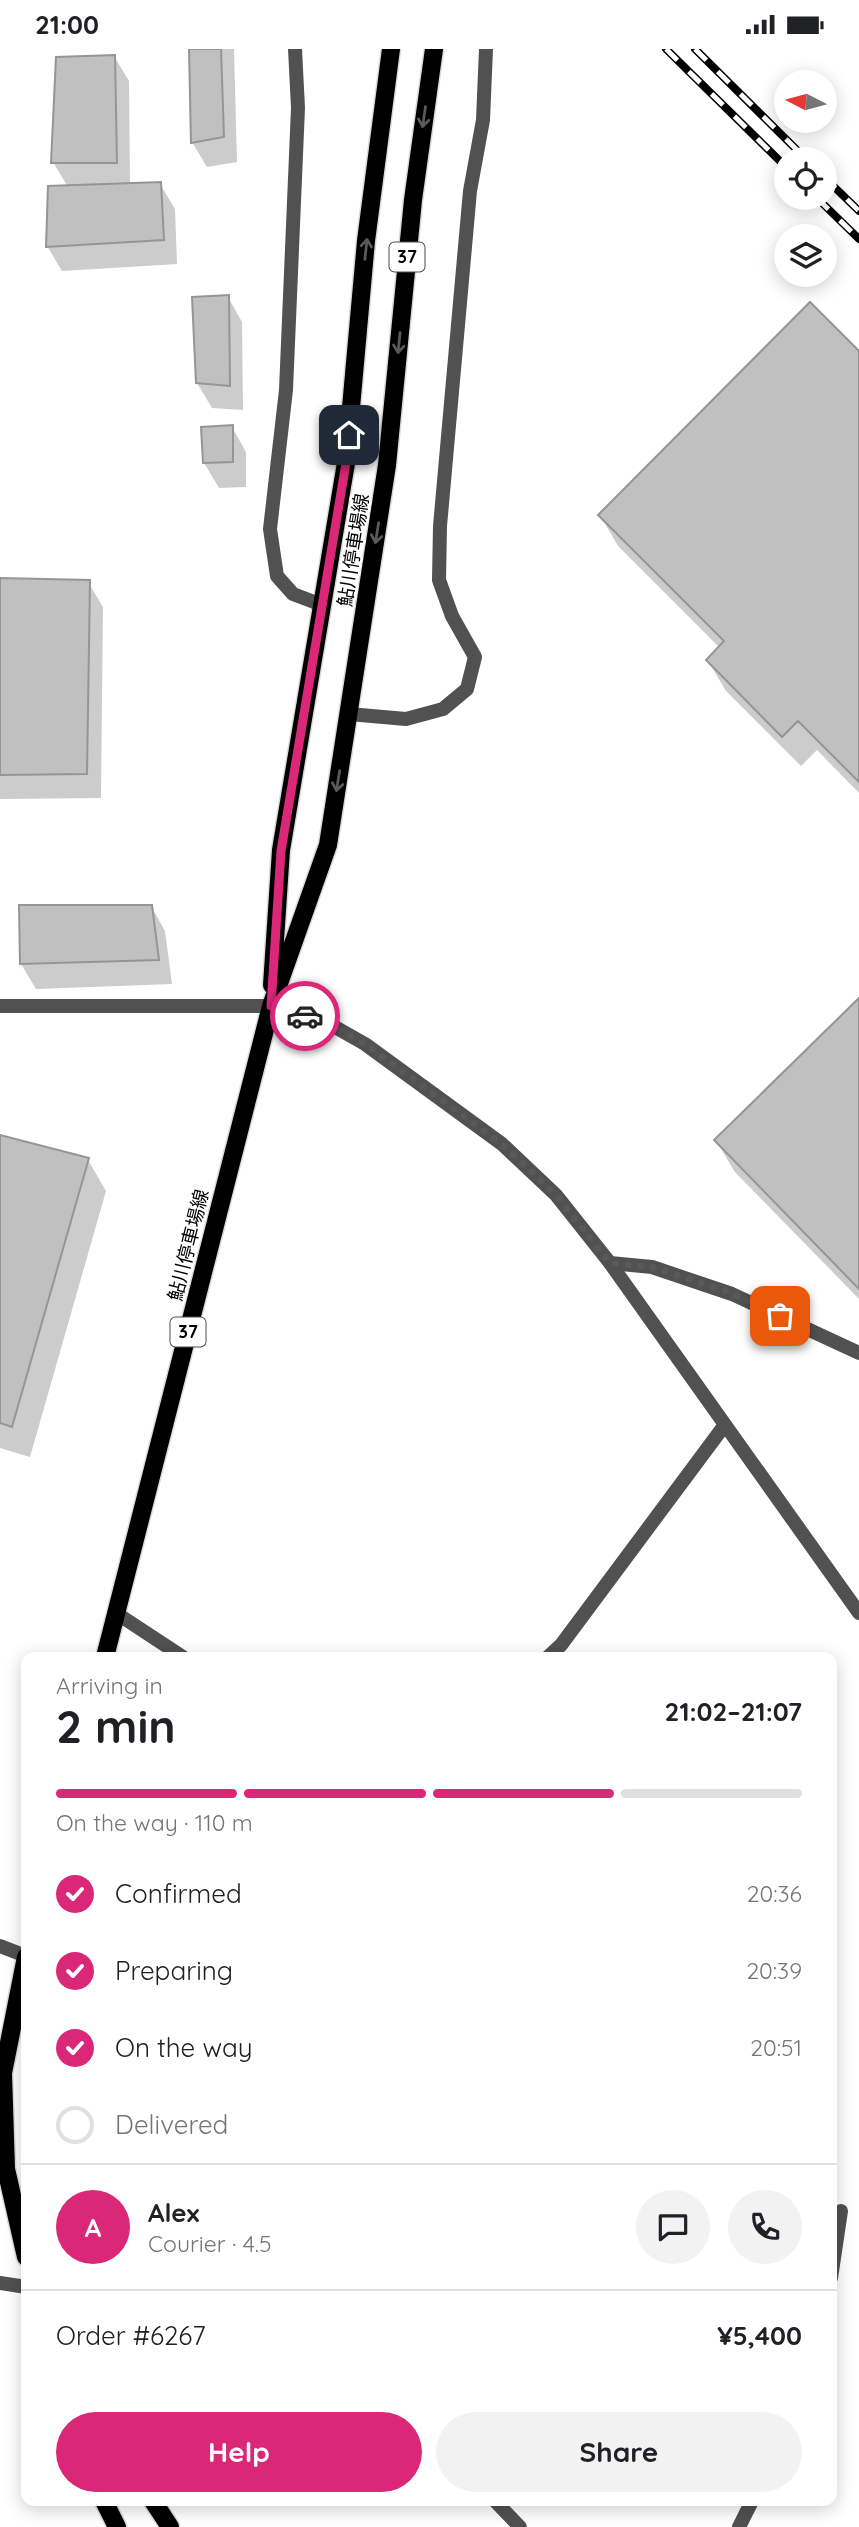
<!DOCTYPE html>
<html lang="en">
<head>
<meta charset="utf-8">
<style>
	body { margin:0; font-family:Quicksand,"Noto Sans JP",sans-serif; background:#f2f2f2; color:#202124; height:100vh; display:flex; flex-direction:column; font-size:26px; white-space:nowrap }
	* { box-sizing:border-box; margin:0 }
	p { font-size:23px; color:#757577 }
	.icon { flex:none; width:38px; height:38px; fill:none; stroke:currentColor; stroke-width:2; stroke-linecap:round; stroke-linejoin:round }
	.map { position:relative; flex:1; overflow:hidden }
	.side { position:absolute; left:21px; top:1603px; width:816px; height:854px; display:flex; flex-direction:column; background:#fff; border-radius:14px; box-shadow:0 4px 18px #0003 }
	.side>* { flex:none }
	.needle { width:46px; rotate:276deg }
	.fabs { position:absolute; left:774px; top:21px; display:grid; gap:14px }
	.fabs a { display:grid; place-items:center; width:63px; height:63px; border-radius:50%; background:#fff; box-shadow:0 4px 18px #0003; font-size:35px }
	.pin { position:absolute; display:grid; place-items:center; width:60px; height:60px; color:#fff; margin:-30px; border-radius:14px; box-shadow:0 4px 10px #0006 }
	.courier { position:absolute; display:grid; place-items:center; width:70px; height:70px; margin:-35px; border:5px solid #db2777; border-radius:50%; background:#fff; color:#222; box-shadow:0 2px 9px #0007 }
	.overview em { font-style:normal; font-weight:700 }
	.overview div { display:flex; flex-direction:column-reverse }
	.overview { display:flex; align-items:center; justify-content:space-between; height:119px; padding:0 35px }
	h1 { font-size:46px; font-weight:700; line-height:52px }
	.bar { display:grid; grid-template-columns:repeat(4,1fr); gap:10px 7px; align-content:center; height:84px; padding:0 35px }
	.bar i { height:9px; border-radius:5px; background:#e0e0e0 }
	.bar .selected { background:#db2777 }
	.bar p { grid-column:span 4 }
	.line { display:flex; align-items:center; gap:18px; padding:0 35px; border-top:2px solid #e0e0e0 }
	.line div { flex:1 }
	.round { display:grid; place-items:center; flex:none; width:74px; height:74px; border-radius:37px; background:#f2f2f2 }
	ol { padding:0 35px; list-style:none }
	li { display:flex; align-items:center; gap:21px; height:77px }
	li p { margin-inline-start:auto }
	li .icon { padding:7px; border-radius:50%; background:#db2777; color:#fff; stroke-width:4 }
	li:last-child { color:#757577 }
	li i { width:38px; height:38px; border:4px solid #e0e0e0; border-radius:50% }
	.button { display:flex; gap:14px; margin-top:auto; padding:14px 35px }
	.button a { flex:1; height:80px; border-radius:42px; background:#db2777; color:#fff; font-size:28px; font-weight:700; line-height:80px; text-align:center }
	.button a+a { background:#f2f2f2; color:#202124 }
	.status { display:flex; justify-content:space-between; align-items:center; height:49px; padding:0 35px; background:#fff; direction:ltr }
	.status svg { height:19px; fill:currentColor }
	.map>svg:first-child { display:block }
</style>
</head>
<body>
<div class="status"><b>21:00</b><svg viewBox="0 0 49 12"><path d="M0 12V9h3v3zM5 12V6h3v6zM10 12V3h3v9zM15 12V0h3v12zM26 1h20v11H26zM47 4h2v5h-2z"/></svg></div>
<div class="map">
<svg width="859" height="2478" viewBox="0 0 859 2478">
	<rect width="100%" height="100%" fill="#fff"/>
	<path fill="#0003" d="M191,0H234L237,113L207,118L192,93Z
		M114,7L129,32L130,136L160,135L175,160L177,215L62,222L47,197L68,138L53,113Z
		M228,248L242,273L243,361L212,359L197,334Z
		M859,305V744L817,701L801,717L726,642L708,612L720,599L618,497L600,466Z
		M232,378L246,403V438L219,439L204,414Z
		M0,531L88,533L103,558L101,749L0,750Z
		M151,857L165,882L172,935L36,940L21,915Z
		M859,951V1250L734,1122L716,1091Z
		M0,1088L88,1111L106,1142L30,1408L0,1399Z"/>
	<path fill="#c0c0c0" stroke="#959595" stroke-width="2" d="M189,0H221L224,88L191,94Z
		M115,6L117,114H51L56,8Z
		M161,133L164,191L46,198L48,137Z
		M229,246L230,337L196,334L192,248Z
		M810,253L859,302V733L798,672L782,688L706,611L724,592L598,466Z
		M233,376V413L203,414L201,378Z
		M0,529L90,531L87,725L0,726Z
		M19,856H152L159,911L20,915Z
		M859,949V1240L714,1091Z
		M0,1086L89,1109L12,1378L0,1374Z"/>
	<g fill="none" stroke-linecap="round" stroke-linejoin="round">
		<g stroke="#dbdbdb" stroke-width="21">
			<path id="primary" d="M272,936L281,801L346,414L366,192L391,0
				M105,1608L271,957L328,796L387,416L413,151L434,0
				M26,1908L3,2024L6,2120L26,2208
				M104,2452L117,2478
				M153,2452L170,2478"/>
		</g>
		<path stroke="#515151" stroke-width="14" d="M610,1214L652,1218L732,1245L859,1304"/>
		<path stroke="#515151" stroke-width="14" d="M349,665L406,670L443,660L467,640L475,608L452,567L439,531L440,477L470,142L483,71L486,0
			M116,1564L183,1608
			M548,1608L561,1596L724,1377
			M0,1897L26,1907
			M831,2171L841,2162L831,2229
			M495,2452L520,2478
			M739,2478L752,2452"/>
		<path stroke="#515151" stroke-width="14" d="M295,0L298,59L286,341L270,480L277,527L293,545L322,556
			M0,957H271L328,974L365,995L502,1095L556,1146L610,1214L859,1564
			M0,2234L26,2238"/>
		<use href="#primary" stroke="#000" stroke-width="18"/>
		<g stroke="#000" stroke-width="8">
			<path id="rail" d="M666,0L786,118
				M695,0L806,110
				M824,128L859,162
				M817,149L859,190"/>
		</g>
		<use href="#rail" stroke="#fff" stroke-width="5" stroke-dasharray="16" stroke-linecap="butt"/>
	</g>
	<defs><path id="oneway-shaft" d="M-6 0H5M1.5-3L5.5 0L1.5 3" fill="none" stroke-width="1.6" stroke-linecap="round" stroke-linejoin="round" transform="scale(1.75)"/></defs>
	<g stroke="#595959">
		<use href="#oneway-shaft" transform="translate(424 68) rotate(98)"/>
		<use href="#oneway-shaft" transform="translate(366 200) rotate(-84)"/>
		<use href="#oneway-shaft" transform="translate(399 294) rotate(96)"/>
		<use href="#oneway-shaft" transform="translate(377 484) rotate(99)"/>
		<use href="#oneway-shaft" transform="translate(338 732) rotate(99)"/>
	</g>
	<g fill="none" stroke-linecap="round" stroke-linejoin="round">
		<path stroke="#595959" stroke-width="7" stroke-dasharray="0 12.6" d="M305,967L328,974L365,995L502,1095L556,1146L610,1214L652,1218L732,1244L780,1267"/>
		<path stroke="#db2777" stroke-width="9" d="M305,967L271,957L281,802L346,414L349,386"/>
	</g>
	<g text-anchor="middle" stroke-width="5" stroke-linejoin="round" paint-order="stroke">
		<g fill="#fff" stroke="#4c4c4c" stroke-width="2">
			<rect x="389.5" y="193.5" width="35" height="29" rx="5"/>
			<rect x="170.5" y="1268.5" width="35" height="29" rx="5"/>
		</g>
		<g font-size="18" font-weight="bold" fill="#000">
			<text x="407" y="214">37</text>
			<text x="188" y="1289">37</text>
		</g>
		<g font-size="19" fill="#000" stroke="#fff">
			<text transform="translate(353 501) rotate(-81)" y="7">鮎川停車場線</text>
			<text transform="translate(188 1196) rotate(-76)" y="7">鮎川停車場線</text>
		</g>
	</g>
</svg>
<div class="fabs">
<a><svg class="needle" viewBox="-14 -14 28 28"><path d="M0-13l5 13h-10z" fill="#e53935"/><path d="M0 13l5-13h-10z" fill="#757577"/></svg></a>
<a><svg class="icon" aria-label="locate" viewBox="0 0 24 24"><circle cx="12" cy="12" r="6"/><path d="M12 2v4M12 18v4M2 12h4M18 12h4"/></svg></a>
<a><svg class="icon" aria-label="layers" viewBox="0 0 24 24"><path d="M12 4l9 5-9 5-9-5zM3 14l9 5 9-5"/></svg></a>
</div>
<div class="pin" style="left:780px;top:1267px;background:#ea580c"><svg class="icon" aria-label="bag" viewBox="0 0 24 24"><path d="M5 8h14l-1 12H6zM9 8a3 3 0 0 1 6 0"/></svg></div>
<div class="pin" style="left:349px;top:386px;background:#1f2937"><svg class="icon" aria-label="home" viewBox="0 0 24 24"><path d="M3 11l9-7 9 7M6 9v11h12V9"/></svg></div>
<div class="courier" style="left:305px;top:967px"><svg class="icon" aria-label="car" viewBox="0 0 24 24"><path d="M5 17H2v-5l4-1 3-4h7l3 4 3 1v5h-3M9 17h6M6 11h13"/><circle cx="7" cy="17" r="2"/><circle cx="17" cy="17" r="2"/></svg></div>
<section class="side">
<div class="overview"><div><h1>2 min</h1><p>Arriving in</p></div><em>21:02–21:07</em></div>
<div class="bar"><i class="selected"></i><i class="selected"></i><i class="selected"></i><i></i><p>On the way · 110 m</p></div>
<ol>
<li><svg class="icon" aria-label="check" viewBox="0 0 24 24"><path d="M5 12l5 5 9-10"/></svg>Confirmed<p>20:36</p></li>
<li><svg class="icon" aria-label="check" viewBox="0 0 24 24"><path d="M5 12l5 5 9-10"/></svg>Preparing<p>20:39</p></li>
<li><svg class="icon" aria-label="check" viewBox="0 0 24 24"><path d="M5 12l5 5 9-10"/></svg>On the way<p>20:51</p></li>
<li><i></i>Delivered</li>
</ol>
<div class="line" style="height:126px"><b class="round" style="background:#db2777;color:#fff">A</b><div><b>Alex</b><p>Courier · 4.5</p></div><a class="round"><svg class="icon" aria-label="chat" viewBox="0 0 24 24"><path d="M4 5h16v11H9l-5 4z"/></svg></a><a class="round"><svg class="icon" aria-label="phone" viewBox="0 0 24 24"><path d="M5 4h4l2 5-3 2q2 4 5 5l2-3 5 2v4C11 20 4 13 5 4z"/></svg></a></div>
<div class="line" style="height:91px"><div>Order #6267</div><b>¥5,400</b></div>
<div class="button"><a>Help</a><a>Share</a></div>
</section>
</div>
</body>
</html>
